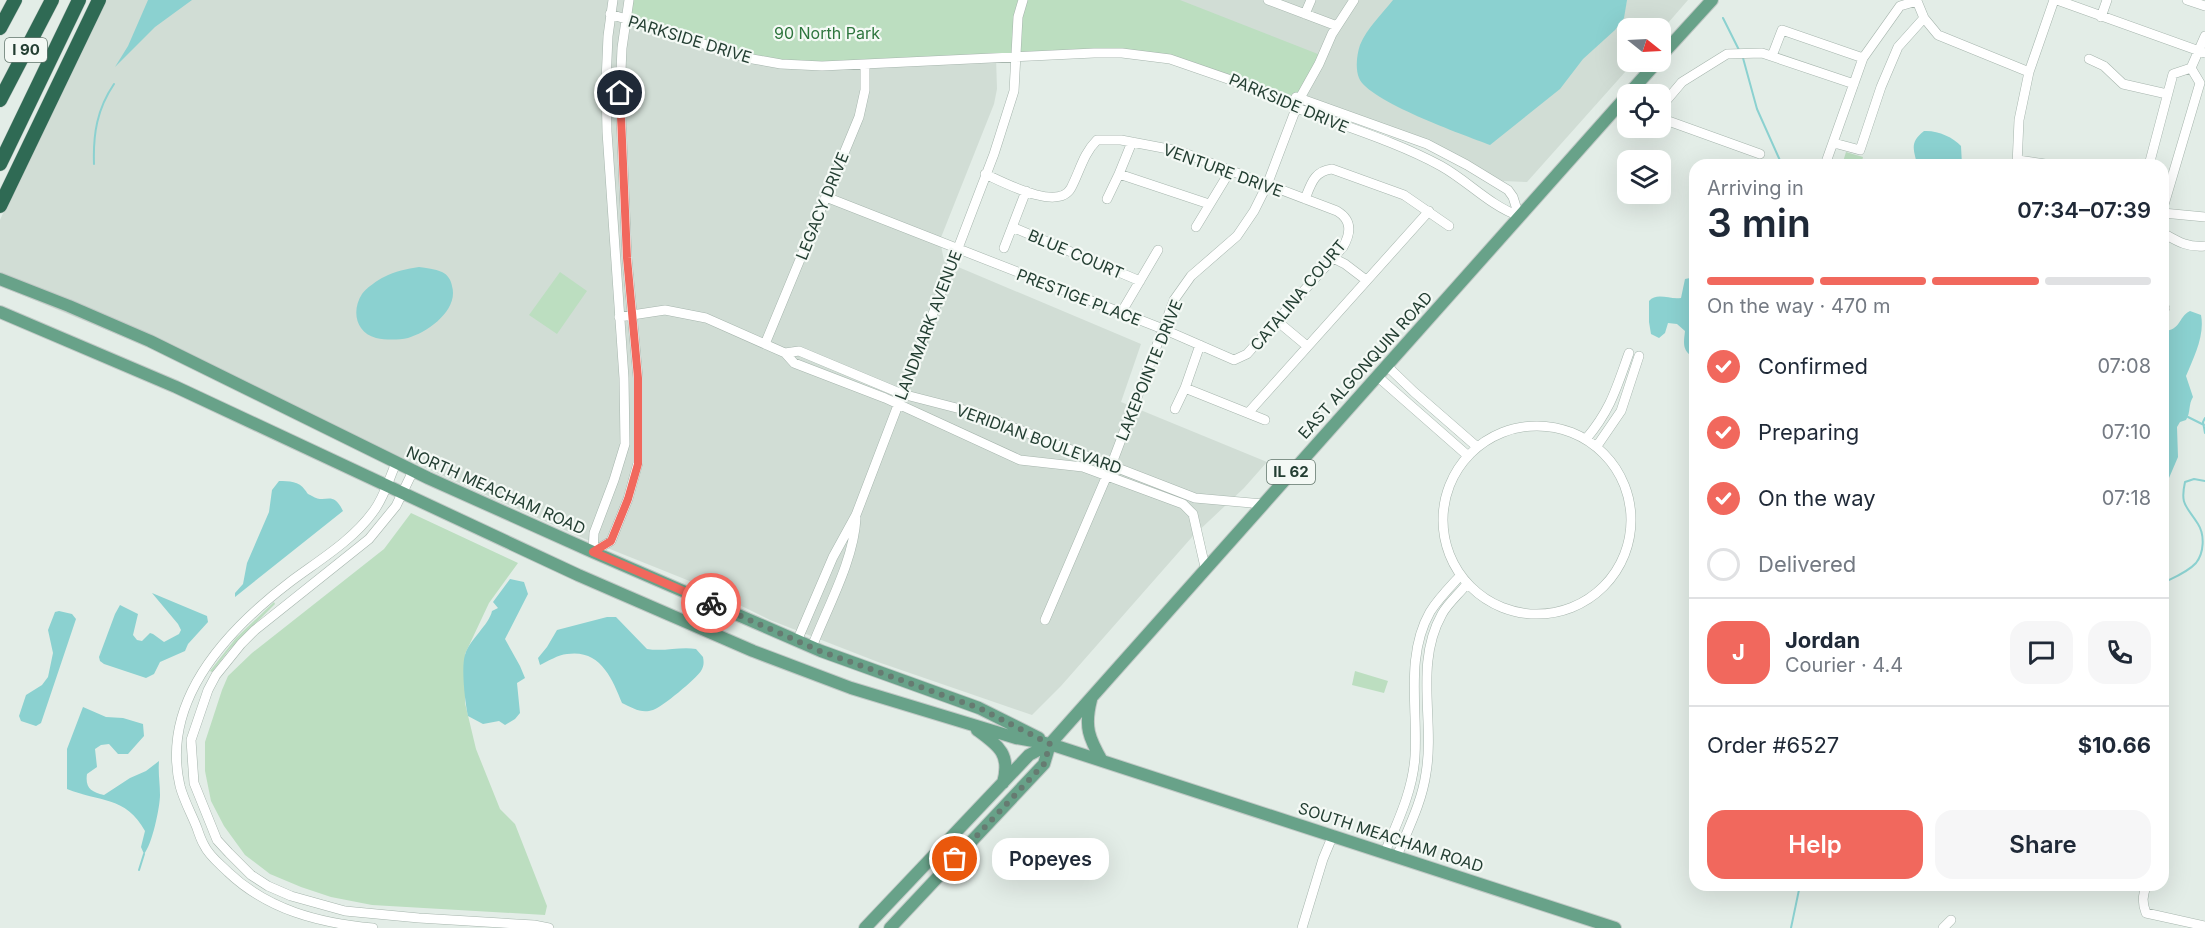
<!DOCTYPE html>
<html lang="en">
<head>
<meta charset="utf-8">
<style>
	body { margin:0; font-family:Inter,sans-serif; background:#f6f6f7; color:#1f2937; height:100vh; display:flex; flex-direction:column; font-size:22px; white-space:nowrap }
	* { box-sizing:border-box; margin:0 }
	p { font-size:20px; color:#747a83 }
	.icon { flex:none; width:33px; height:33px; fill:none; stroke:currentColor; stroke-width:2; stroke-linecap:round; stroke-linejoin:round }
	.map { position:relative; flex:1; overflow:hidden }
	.drawer { position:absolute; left:1689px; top:159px; width:480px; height:732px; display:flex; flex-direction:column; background:#fff; border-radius:18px; box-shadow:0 6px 24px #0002 }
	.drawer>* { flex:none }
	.needle { width:39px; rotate:108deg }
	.controls { position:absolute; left:1617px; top:18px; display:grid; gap:12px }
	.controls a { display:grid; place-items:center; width:54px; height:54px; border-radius:12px; background:#fff; box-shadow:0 6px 24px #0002; font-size:30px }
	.pin { position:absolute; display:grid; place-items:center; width:51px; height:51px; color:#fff; margin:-26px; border:3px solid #fff; border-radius:50%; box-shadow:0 2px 6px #0007 }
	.courier { position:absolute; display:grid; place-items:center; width:60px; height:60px; margin:-30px; border:4px solid #f1685d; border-radius:50%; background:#fff; color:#222; box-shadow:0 2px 8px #0007 }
	.bubble { position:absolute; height:42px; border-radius:18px; background:#fff; box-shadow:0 6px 24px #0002; font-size:20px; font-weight:600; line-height:42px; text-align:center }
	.summary em { font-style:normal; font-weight:600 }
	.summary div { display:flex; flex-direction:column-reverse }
	.summary { display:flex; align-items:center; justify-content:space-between; height:102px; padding:0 18px }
	h1 { font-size:39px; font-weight:600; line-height:45px }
	.bar { display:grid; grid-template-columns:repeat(4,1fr); gap:9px 6px; align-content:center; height:72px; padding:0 18px }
	.bar i { height:8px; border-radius:4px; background:#e0e1e3 }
	.bar .selected { background:#f1685d }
	.bar p { grid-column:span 4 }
	.line { display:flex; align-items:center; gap:15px; padding:0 18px; border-top:2px solid #e0e1e3 }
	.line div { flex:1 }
	.round { display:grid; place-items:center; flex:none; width:63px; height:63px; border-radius:18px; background:#f6f6f7 }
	ol { padding:0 18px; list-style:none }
	li { display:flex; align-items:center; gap:18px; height:66px }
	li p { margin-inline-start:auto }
	li .icon { padding:6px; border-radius:50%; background:#f1685d; color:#fff; stroke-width:4 }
	li:last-child { color:#747a83 }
	li i { width:33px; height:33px; border:3px solid #e0e1e3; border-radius:50% }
	.button { display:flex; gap:12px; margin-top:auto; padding:12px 18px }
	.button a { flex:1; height:69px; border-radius:18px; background:#f1685d; color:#fff; font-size:24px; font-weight:600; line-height:69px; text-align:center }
	.button a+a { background:#f6f6f7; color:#1f2937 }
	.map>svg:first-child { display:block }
</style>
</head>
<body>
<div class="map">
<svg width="2205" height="928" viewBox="0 0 2205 928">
	<rect width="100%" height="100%" fill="#e3ede7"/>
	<path fill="#d1ddd5" d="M97,0H1688L1661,31L1660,28H1628V62H1634L1527,182L1503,181L1445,150L1297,97L1191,64L1144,55L996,57L997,89L994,104L940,240L944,261L1141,344L1121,402L1267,462L1244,488L1192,537L1061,686L1032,715L878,662L770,620L697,584L585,539L216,375L0,286V220Z"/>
	<path fill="#bcdec0" d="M629,0H1180L1323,56L1300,98L1191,64L1144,55L781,64L625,19Z
		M1846,152L1863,157L1862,161L1876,165H1842Z
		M560,272L587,291L557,334L529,315Z
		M411,513L518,563L489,603L465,654V703L476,749L500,809L515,824L547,906L545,915L372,905L331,897L301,887L270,874L245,855L224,826L211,801L205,771V742L222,690L228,676L252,653L384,549Z
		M274,602L275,604L229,650L212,672L210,671L236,638Z
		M1355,671L1388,681L1384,693L1352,685Z"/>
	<path fill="#8bd1d0" d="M148,0H192L155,27L115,67L128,46Z
		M1393,0H1627L1624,18L1615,30L1583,59L1560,89L1490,145C1464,135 1368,101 1359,78C1355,68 1357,54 1360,45C1367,28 1382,14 1393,0Z
		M1924,131C1937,130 1953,137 1961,146L1962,165H1917C1914,149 1909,143 1924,131Z
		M419,267C426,268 435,269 442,272C448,275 451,280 452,286C459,310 428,332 408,338C398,340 386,340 376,338C356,333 351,311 362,294C366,288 378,280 384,277C395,271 407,269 419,267Z
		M1695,277V354L1690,355C1682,348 1684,341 1685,331L1677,324L1668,323L1665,333L1659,338L1651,334L1649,322V301C1657,292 1670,300 1681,298L1685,279Z
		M2190,311L2201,315C2205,335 2194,357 2186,376L2193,397C2188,405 2191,412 2186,420L2180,422L2177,427L2178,457L2163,492V331C2182,330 2177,318 2190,311Z
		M279,481C289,481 299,481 305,490C309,495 306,493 312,496C326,505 332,489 343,511L235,597V593L243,584L247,563L269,512L272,490Z
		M510,579L524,582L528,594L505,639L520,666L525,678L517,683L520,713L515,719L505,725L499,721L483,724L468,716C465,703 461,667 465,655C469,640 489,625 492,611L498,608L493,602Z
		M152,593L207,616L208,622L188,644L185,651L160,662L154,674L146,678L104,664L100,661L99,657L115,614L120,605L138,614L133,635L137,640L142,641L150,633L153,634L164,642L179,634L181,630L178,624Z
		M59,611L72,614L76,619L41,723L36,726L21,721L19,716L26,695L42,685L48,677L53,653L48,630L55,612Z
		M607,617H616L647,649C664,652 681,646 696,649L703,657C704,662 704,666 701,671C697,678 661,708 653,710C641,714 633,708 622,703C612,678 600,649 567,654C558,655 548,661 540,665L538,658L547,647L557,630Z
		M83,707L106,717L123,718L143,724L144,736L128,754H118L109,744L101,745L95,749L97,767L87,774C85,788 91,792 104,795L130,778L146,771L159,761C158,773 160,783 160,795C160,807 152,845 144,854L141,847L145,831C126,796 99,802 67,789V749Z"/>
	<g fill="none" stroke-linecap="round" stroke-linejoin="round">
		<path stroke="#8bd1d0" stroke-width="2" d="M1723,18L1739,50
			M1743,58L1757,109L1782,165
			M94,164C93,134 97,109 114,84
			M2188,417L2204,425
			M2205,418L2203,422L2205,433
			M2163,583C2173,578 2188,572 2196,563C2204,553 2205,535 2198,524C2186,505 2180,505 2185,482L2194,479L2205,481
			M2163,615L2165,621L2163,623
			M139,870L144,854
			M1791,928L1800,885"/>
		<g stroke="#a6b5ad" stroke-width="10">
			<path id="minor" d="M1268,0L1337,26
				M2057,0L2205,53
				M2187,0L2205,6
				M610,14L747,58L781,64L822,66L1094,53H1122L1170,59L1289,100L1294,107C1343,126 1395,141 1441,166C1468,181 1489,205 1519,216
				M1305,14L1311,0
				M2101,17L2107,0
				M1924,18L1938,35L2029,72
				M1772,56L1782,30L1863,58
				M2089,59L2104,66L2123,84L2167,94
				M1296,97L1427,144L1467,165L1508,190L1513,197L1519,216
				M1660,108L1682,82L1727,54L1762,53L1854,84
				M1660,118L1760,154
				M1132,142L1119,174L1209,204
				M2018,160L2052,165
				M1825,165L1863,58L1900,6L1917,1L1924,18L1898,47L1881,87L1860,150L1834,143
				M2017,165L2019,120L2029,72L2054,0
				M2149,165L2173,74L2191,68L2205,36
				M826,197L1163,329L1234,360L1247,354L1343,247C1351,233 1352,220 1337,211L1179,151L1121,140H1097C1083,154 1080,171 1071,188C1058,212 1003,182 985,174
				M1107,199L1119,174
				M1305,199C1311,184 1314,171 1332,169L1404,195L1449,226
				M2163,208L2200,83L2191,68
				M2163,213L2205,217
				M1012,227L1140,281
				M1196,227L1230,171
				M2163,233C2177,241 2188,248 2205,246
				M1004,248L1026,191
				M1333,258L1345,264L1366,280
				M2163,307L2165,308
				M1121,313L1158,250
				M619,317L665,310L706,318L785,353L794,363L885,398L1020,460L1083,467L1183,504L1193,514L1205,567
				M1277,321L1307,346
				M765,344L859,117L865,90V64
				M1200,345L1185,388L1265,420
				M785,353L799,351L902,394L976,413L1195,498L1263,504
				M1386,365L1414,392L1476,446
				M1377,376L1467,455
				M1175,409L1185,388
				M1248,413L1429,211
				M1443 520a94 94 0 1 1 188 0a94 94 0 1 1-188 0Z
				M1586,439C1611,409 1616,389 1629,353
				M1597,446L1621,411L1639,356
				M413,471L396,506L369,539L255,630L241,644L216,675L208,690L191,740L194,783L217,840L229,853L251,875L268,886L291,896L345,911L419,918L534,925L549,928
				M593,552L611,541L628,499L638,463V378L627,258L620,93L622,48L629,0
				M593,552L594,533L614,480L625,444L624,378L607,132L606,82L608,36L613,0
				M1045,620L1111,466L1174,300L1191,276L1237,236L1254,211L1267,185L1300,98L1319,64L1332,34L1354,0
				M797,641L833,557L856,515L994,154L1014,91L1018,17L1023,0
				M812,647C827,608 854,560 856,518
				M1385,852C1398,821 1413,790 1415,756C1418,709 1405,656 1430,612C1438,599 1449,588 1459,577
				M1397,856C1408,829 1422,802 1426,773C1435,720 1414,664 1442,614C1448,603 1459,594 1466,585
				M2147,885C2142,895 2142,903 2146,913L2205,926
				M373,928C319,923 268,910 228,872C220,864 209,856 204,845C201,840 199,834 197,828C192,815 184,801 180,786C160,700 227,630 290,582C318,561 352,541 373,512C384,498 389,479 396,463
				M1302,928L1323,859L1333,835
				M1943,928L1951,920"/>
		</g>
		<g stroke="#c1c9c6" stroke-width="14">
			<path id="major" d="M1660,57L1712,0
				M0,279L69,306L150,341L428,478L593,552L821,651L979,708L1039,738
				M0,312L176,387L578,575L753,651L851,688L1016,738L1050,744L1615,928
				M1091,700C1084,727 1089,738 1102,761
				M977,730C999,746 1011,754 1003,783
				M865,928L1029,755L1050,744L1657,62
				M890,928L1044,764L1050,744"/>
		</g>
		<g stroke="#c1c9c6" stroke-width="15">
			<path id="highway" d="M0,28L15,0
				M0,100L52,0
				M0,164L79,0
				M0,206L99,0"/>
		</g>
		<use href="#minor" stroke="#fff" stroke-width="9"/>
		<use href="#major" stroke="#68a289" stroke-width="12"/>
		<use href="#highway" stroke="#2f6a54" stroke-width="14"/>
	</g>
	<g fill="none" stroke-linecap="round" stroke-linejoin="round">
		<path stroke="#667b71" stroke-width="6" stroke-dasharray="0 10.8" d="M711,603L820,651L979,708L1050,744L1044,764L955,859"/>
		<path stroke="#f1685d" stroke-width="8" d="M620,93L627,258L638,378V464L628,499L611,541L593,552L711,603"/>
	</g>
	<g text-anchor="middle" stroke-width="4.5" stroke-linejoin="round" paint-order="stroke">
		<g fill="#f4f9f5" stroke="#62766c" stroke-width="1.5">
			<rect x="5" y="38" width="42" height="24" rx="4.5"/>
			<rect x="1267" y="460" width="48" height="24" rx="4.5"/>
		</g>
		<g font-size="15" font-weight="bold" fill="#233e32">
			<text x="26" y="55">I 90</text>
			<text x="1291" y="477">IL 62</text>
		</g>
		<g font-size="16" fill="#2d753d" stroke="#f4f9f5">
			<text x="827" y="39">90 North Park</text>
		</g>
		<g font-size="16" fill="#233e32" stroke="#f4f9f5">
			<text transform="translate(690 39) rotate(17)" y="6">PARKSIDE DRIVE</text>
			<text transform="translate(1289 103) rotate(23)" y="6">PARKSIDE DRIVE</text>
			<text transform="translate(1223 170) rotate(20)" y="6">VENTURE DRIVE</text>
			<text transform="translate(822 206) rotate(-68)" y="6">LEGACY DRIVE</text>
			<text transform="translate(1076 254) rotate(23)" y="6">BLUE COURT</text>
			<text transform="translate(1298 295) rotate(-50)" y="6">CATALINA COURT</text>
			<text transform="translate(1079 297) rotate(21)" y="6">PRESTIGE PLACE</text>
			<text transform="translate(928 325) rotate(-69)" y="6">LANDMARK AVENUE</text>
			<text transform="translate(1365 365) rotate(-48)" y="6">EAST ALGONQUIN ROAD</text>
			<text transform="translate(1149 370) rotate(-68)" y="6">LAKEPOINTE DRIVE</text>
			<text transform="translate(1039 439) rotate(20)" y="6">VERIDIAN BOULEVARD</text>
			<text transform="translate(496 490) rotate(24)" y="6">NORTH MEACHAM ROAD</text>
			<text transform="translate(1391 837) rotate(18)" y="6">SOUTH MEACHAM ROAD</text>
		</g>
	</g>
</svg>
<div class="controls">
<a><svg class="needle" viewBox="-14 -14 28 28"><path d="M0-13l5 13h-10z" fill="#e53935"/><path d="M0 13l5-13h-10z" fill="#747a83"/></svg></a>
<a><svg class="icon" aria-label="locate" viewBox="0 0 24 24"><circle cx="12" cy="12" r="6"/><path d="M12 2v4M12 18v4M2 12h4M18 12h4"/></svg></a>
<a><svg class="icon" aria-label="layers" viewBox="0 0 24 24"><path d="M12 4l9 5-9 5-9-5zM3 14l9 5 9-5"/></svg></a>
</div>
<div class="pin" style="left:955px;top:859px;background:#ea580c"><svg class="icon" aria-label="bag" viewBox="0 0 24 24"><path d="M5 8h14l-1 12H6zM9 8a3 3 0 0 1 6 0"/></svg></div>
<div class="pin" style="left:620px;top:93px;background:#1f2937"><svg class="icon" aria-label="home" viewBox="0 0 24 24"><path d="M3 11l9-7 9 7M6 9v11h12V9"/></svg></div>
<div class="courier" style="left:711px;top:603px"><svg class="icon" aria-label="bike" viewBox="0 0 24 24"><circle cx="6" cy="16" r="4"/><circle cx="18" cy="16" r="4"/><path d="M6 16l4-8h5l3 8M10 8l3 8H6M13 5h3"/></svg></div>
<div class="bubble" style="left:992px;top:838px;width:117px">Popeyes</div>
<section class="drawer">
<div class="summary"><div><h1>3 min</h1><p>Arriving in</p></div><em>07:34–07:39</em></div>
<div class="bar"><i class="selected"></i><i class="selected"></i><i class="selected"></i><i></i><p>On the way · 470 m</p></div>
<ol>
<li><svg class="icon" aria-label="check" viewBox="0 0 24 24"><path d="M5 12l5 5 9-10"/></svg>Confirmed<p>07:08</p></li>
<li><svg class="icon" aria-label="check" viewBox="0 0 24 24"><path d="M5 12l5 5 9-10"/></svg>Preparing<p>07:10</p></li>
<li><svg class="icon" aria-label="check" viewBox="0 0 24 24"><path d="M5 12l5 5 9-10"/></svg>On the way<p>07:18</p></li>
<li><i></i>Delivered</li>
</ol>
<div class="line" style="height:108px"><b class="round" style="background:#f1685d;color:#fff">J</b><div><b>Jordan</b><p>Courier · 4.4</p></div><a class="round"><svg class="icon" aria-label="chat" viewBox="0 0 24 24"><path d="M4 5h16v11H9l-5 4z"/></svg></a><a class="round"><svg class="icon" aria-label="phone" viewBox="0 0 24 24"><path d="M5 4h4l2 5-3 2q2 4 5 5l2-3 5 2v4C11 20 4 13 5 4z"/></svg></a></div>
<div class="line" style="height:78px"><div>Order #6527</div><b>$10.66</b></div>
<div class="button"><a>Help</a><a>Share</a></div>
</section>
</div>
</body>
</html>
